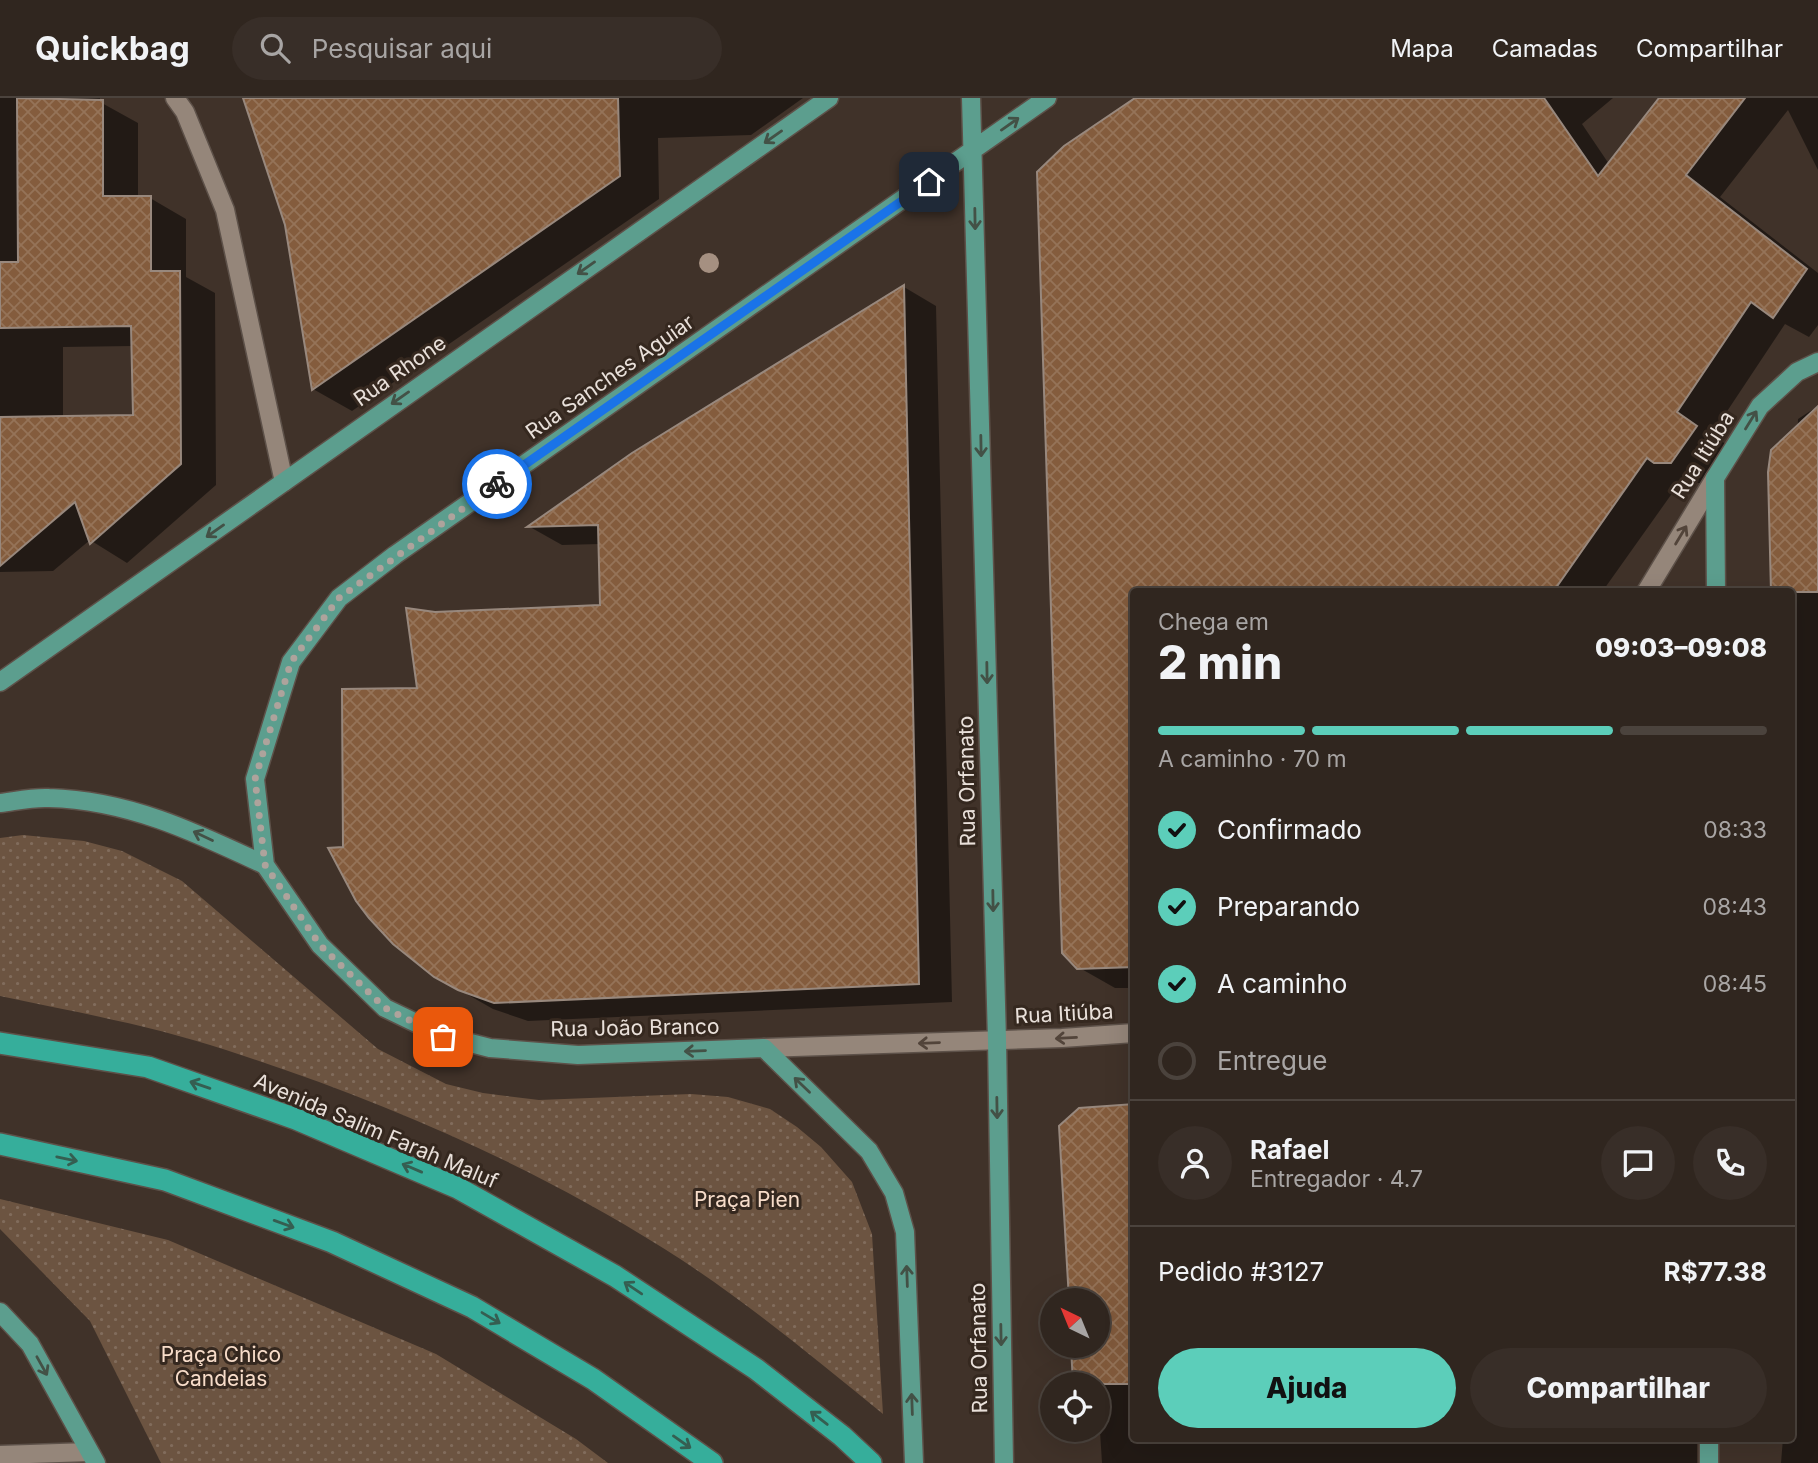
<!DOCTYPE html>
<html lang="pt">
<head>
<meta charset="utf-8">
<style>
	body { margin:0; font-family:Inter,sans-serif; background:#382e28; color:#f1f3f6; height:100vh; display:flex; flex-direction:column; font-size:26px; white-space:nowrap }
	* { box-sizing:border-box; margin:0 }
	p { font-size:23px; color:#a8a5a4 }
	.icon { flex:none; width:38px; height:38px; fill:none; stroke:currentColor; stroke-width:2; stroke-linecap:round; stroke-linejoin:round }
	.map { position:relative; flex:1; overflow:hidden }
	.side { position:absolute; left:1130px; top:490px; width:665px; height:854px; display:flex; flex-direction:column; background:#30261f; border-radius:7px; box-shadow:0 7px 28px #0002,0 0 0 2px #4b433d }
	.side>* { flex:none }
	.needle { width:46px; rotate:317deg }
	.buttons { position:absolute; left:1040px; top:1190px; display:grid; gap:14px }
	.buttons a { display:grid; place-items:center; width:70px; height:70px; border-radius:50%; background:#30261f; box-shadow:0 7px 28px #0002,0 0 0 2px #4b433d; font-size:35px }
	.pin { position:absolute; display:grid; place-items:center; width:60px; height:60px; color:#fff; margin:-30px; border-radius:14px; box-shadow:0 4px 10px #0006 }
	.courier { position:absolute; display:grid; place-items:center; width:70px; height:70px; margin:-35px; border:5px solid #1a73e8; border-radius:50%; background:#fff; color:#222; box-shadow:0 2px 9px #0007 }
	.headline em { font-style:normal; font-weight:800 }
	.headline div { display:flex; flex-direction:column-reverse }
	.headline { display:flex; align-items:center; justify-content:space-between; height:119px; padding:0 28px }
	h1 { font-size:46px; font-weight:800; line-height:52px }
	.bar { display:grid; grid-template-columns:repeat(4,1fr); gap:10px 7px; align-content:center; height:84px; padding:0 28px }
	.bar i { height:9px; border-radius:5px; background:#4b433d }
	.bar .current { background:#5cceba }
	.bar p { grid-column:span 4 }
	.line { display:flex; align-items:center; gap:18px; padding:0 28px; border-top:2px solid #4b433d }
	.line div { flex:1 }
	.round { display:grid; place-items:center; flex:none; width:74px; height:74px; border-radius:37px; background:#382e28 }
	ol { padding:0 28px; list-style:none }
	li { display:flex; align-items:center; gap:21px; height:77px }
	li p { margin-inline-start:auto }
	li .icon { padding:7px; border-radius:50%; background:#5cceba; color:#111; stroke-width:4 }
	li:last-child { color:#a8a5a4 }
	li i { width:38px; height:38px; border:4px solid #4b433d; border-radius:50% }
	.cta { display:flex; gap:14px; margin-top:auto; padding:14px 28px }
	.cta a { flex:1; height:80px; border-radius:42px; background:#5cceba; color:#111; font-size:28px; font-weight:800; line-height:80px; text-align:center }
	.cta a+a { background:#382e28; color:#f1f3f6 }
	header { display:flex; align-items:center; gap:42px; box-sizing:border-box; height:98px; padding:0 35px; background:#30261f; border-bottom:2px solid #4b433d }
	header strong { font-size:33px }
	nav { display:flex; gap:38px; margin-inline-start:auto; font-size:24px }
	.search { width:490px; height:63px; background:#382e28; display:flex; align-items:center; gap:18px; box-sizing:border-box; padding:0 24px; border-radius:38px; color:#a8a5a4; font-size:26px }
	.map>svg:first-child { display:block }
</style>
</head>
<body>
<header>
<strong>Quickbag</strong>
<div class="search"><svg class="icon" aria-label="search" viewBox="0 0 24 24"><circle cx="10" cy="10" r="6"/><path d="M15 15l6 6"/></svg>Pesquisar aqui</div>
<nav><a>Mapa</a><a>Camadas</a><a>Compartilhar</a></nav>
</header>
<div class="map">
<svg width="1818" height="1365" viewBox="0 0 1818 1365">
	<defs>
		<pattern id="park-dots" width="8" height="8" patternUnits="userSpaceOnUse" patternTransform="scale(1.75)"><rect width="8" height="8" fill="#6c5441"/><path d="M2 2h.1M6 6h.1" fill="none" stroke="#816c5c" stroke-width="1.8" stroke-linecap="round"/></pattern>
		<pattern id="building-cross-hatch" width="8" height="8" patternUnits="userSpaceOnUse" patternTransform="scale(1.75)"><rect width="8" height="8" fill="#845c3d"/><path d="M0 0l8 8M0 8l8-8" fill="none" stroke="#957358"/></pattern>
	</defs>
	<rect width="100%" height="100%" fill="#403229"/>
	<path fill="url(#park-dots)" d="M23,737L84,743L122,753L182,783L378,951L446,986L483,995L539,1002L691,996L728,999L770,1011L797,1029L821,1049L852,1084L872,1136L883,1316C812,1258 741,1199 663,1150C528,1065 378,1001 226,952C153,928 76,914 0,898V740Z
		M0,1101L168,1142L436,1256L576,1341L608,1365H161L90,1223L0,1131Z"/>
	<path fill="#0007" fill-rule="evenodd" d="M0,0H100V4L138,25V100H150L186,121V179L215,195L216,387L127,465L90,442L53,473L0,474ZM133,248L135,319L63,320V249Z
		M269,0H803L751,37L658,40L659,101L352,313L313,291Z
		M1138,0H1613L1582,26L1609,66L1660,0H1818V72L1788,12L1720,99L1818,175V227L1809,239L1785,226L1712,336L1731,350L1707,385H1692L1683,380L1602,494H1134V890H1115L1078,869Z
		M904,189L936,208L952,904L528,923L493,911L435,878L345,751L419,592L435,516L602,509L600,446L562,447L530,429Z
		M1818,308V1365H1781L1783,1340H1792V494L1798,321Z
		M1134,1008V1340H1697V1365H1102L1097,1286H1074L1072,1248H1097V1202H1070L1061,1029Z"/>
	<path fill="url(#building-cross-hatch)" stroke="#98887d" stroke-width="2" d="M17,0L103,2V98H151V173H180L181,366L90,446L75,404L0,468V319L133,317L131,228L0,230V164H18Z
		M243,0H618L620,78L312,292L285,127Z
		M1135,0H1544L1598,78L1659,0H1745L1686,77L1807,171L1773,220L1751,204L1677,314L1697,328L1671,365H1654L1647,360L1553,494H1134V869L1077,871L1062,855L1037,74L1064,48Z
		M904,187L919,886L494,905L458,892L434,879L393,846L369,820L356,803L328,750L343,749L342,591L417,590L406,510L435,514L600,507L598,427L527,429L632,355Z
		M1818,308V494H1771L1768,374L1771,352Z
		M1134,1006V1286H1073L1071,1248H1097V1202H1069L1059,1028L1079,1010Z"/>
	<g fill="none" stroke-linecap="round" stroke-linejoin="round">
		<g stroke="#5d5149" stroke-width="21">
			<path id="minor" d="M175,0L185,14L225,112L284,384
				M1646,494L1715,380
				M764,950L1062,940L1134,935
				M0,1357L89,1354"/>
		</g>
		<g stroke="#5d5149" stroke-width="21">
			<path id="major" d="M971,0L997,942L1004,1365
				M1716,494L1715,380L1760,308L1797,274L1818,264
				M0,584L829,0
				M0,705C16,703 33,699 49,700C128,702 195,734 265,767
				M0,1214L30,1246L96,1365
				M914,1365L905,1134L894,1095L869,1053L764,950L578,957L490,950L443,938L385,910L320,847L265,767L255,681L291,564L339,500L395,457L1047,0
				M1709,1365V1340"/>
		</g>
		<g stroke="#5d5149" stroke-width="24">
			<path id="highway" d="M0,945L148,969L296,1021L458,1090L615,1178L756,1271L842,1338L871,1365
				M0,1046L165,1082L332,1144L472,1209L593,1281L712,1365"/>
		</g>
		<use href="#minor" stroke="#95867a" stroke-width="18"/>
		<use href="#major" stroke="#5c9e8e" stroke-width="18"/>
		<use href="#highway" stroke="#36ae9b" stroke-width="21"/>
	</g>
	<circle fill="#a59081" cx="709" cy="165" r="10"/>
	<defs><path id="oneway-shaft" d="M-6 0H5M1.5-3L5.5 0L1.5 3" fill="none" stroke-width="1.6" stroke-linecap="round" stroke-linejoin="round" transform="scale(1.75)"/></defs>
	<g stroke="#435146">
		<use href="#oneway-shaft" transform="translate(1010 26) rotate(-35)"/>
		<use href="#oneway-shaft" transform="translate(773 39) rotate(145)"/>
		<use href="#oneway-shaft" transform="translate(975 121) rotate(89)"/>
		<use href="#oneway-shaft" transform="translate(586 170) rotate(145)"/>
		<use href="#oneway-shaft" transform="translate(400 300) rotate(145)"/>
		<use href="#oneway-shaft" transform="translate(1751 322) rotate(-58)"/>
		<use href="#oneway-shaft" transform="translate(981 348) rotate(89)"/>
		<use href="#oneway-shaft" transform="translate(215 433) rotate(145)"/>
		<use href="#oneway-shaft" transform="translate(987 575) rotate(89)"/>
		<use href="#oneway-shaft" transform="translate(203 738) rotate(-155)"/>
		<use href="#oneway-shaft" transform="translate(993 803) rotate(89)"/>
		<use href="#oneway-shaft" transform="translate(695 953) rotate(178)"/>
		<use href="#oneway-shaft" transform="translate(802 987) rotate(-136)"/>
		<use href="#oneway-shaft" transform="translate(997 1010) rotate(89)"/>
		<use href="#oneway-shaft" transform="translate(907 1178) rotate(-92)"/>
		<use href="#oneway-shaft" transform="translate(1001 1237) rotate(89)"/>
		<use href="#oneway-shaft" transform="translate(42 1268) rotate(61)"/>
		<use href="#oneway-shaft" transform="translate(912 1306) rotate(-92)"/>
	</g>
	<g stroke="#52443a">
		<use href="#oneway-shaft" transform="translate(1681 437) rotate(-59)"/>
		<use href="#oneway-shaft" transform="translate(1066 940) rotate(177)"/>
		<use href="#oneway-shaft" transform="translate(929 945) rotate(178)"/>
	</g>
	<g stroke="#355e51">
		<use href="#oneway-shaft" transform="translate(200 987) rotate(-161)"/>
		<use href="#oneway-shaft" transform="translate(67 1061) rotate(12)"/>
		<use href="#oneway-shaft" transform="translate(412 1070) rotate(-157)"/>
		<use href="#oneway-shaft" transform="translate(284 1126) rotate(20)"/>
		<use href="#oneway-shaft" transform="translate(633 1190) rotate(-146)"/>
		<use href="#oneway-shaft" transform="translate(491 1220) rotate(31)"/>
		<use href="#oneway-shaft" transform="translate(819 1320) rotate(-142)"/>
		<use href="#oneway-shaft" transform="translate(682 1344) rotate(35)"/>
	</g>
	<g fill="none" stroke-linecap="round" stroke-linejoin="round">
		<path stroke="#aea39c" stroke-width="7" stroke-dasharray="0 12.6" d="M443,939L385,910L320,847L265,767L255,681L291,564L339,500L497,386"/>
		<path stroke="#1a73e8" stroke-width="9" d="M497,386L929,84"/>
	</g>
	<g text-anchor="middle" stroke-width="6" stroke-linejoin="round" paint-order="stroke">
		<g font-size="21" fill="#e9e0da" stroke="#35281f">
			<text transform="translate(400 273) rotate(-35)" y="7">Rua Rhone</text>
			<text transform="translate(610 279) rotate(-35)" y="7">Rua Sanches Aguiar</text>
			<text transform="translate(1703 357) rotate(-58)" y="7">Rua Itiúba</text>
			<text transform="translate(967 683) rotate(-91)" y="7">Rua Orfanato</text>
			<text transform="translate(1064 916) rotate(-3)" y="7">Rua Itiúba</text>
			<text transform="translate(635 930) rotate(-1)" y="7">Rua João Branco</text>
			<text transform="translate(376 1033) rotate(23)" y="7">Avenida Salim Farah Maluf</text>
			<text transform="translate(979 1250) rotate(-91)" y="7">Rua Orfanato</text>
		</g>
		<g font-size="21" fill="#f7dcc9" stroke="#35281f">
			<text x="747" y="1109">Praça Pien</text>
			<text x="221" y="1264">Praça Chico<tspan x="221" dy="24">Candeias</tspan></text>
		</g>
	</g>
</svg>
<div class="buttons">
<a><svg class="needle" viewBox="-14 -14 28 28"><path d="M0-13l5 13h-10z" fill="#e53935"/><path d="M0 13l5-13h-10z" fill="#a8a5a4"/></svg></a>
<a><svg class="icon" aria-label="locate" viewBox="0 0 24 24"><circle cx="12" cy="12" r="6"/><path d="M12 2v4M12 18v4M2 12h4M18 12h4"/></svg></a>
</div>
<div class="pin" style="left:443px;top:939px;background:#ea580c"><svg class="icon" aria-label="bag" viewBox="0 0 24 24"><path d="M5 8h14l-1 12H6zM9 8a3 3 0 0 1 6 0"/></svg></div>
<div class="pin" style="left:929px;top:84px;background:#1f2937"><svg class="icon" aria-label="home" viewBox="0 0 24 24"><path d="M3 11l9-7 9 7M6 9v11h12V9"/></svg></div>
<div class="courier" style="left:497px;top:386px"><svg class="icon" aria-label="bike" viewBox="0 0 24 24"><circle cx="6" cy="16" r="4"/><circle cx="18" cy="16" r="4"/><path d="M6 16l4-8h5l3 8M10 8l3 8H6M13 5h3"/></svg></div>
<section class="side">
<div class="headline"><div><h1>2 min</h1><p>Chega em</p></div><em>09:03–09:08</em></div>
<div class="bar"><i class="current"></i><i class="current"></i><i class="current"></i><i></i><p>A caminho · 70 m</p></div>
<ol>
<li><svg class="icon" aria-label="check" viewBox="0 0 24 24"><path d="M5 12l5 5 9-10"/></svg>Confirmado<p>08:33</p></li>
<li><svg class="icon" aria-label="check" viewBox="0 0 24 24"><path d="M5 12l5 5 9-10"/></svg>Preparando<p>08:43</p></li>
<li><svg class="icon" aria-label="check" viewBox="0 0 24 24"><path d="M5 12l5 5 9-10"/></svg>A caminho<p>08:45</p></li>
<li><i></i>Entregue</li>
</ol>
<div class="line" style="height:126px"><a class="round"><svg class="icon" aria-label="person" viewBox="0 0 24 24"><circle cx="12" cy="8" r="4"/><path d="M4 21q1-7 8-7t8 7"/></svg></a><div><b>Rafael</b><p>Entregador · 4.7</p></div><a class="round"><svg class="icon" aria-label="chat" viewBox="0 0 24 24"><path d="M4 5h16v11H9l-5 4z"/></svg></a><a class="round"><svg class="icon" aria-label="phone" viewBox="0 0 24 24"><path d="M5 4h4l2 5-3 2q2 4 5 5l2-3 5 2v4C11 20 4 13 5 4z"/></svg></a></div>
<div class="line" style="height:91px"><div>Pedido #3127</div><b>R$77.38</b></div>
<div class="cta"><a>Ajuda</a><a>Compartilhar</a></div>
</section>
</div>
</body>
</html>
